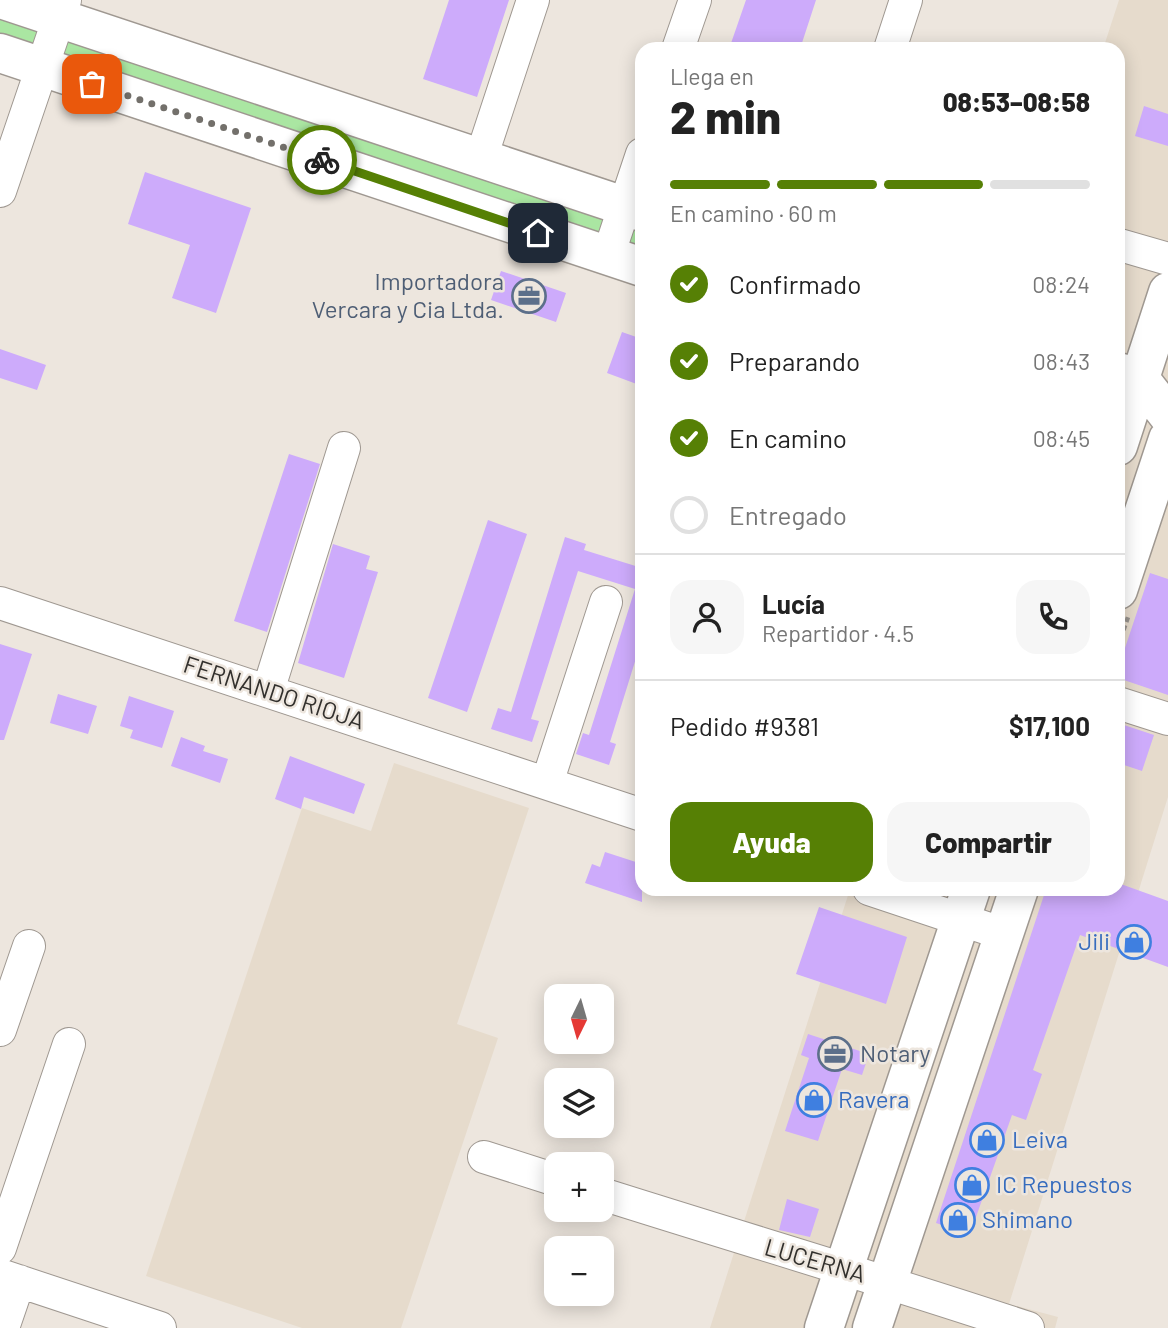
<!DOCTYPE html>
<html lang="es">
<head>
<meta charset="utf-8">
<style>
	body { margin:0; font-family:Barlow,sans-serif; background:#f6f6f6; color:#222; height:100vh; display:flex; flex-direction:column; font-size:26px; white-space:nowrap }
	* { box-sizing:border-box; margin:0 }
	p { font-size:23px; color:#767676 }
	.icon { flex:none; width:38px; height:38px; fill:none; stroke:currentColor; stroke-width:2; stroke-linecap:round; stroke-linejoin:round }
	.map { position:relative; flex:1; overflow:hidden }
	.drawer { position:absolute; left:635px; top:42px; width:490px; height:854px; display:flex; flex-direction:column; background:#fff; border-radius:21px; box-shadow:0 4px 18px #0003 }
	.drawer>* { flex:none }
	.needle { width:46px; rotate:185deg }
	.tools { position:absolute; left:544px; top:984px; display:grid; gap:14px }
	.tools a { display:grid; place-items:center; width:70px; height:70px; border-radius:14px; background:#fff; box-shadow:0 4px 18px #0003; font-size:35px }
	.pin { position:absolute; display:grid; place-items:center; width:60px; height:60px; color:#fff; margin:-30px; border-radius:14px; box-shadow:0 4px 10px #0006 }
	.courier { position:absolute; display:grid; place-items:center; width:70px; height:70px; margin:-35px; border:5px solid #568005; border-radius:50%; background:#fff; color:#222; box-shadow:0 2px 9px #0007 }
	.head em { font-style:normal; font-weight:800 }
	.head div { display:flex; flex-direction:column-reverse }
	.head { display:flex; align-items:center; justify-content:space-between; height:119px; padding:0 35px }
	h1 { font-size:46px; font-weight:800; line-height:52px }
	.bar { display:grid; grid-template-columns:repeat(4,1fr); gap:10px 7px; align-content:center; height:84px; padding:0 35px }
	.bar i { height:9px; border-radius:5px; background:#e0e0e0 }
	.bar .selected { background:#568005 }
	.bar p { grid-column:span 4 }
	.line { display:flex; align-items:center; gap:18px; padding:0 35px; border-top:2px solid #e0e0e0 }
	.line div { flex:1 }
	.round { display:grid; place-items:center; flex:none; width:74px; height:74px; border-radius:21px; background:#f6f6f6 }
	ol { padding:0 35px; list-style:none }
	li { display:flex; align-items:center; gap:21px; height:77px }
	li p { margin-inline-start:auto }
	li .icon { padding:7px; border-radius:50%; background:#568005; color:#fff; stroke-width:4 }
	li:last-child { color:#767676 }
	li i { width:38px; height:38px; border:4px solid #e0e0e0; border-radius:50% }
	.button { display:flex; gap:14px; margin-top:auto; padding:14px 35px }
	.button a { flex:1; height:80px; border-radius:21px; background:#568005; color:#fff; font-size:28px; font-weight:800; line-height:80px; text-align:center }
	.button a+a { background:#f6f6f6; color:#222 }
	.map>svg:first-child { display:block }
</style>
</head>
<body>
<div class="map">
<svg width="1168" height="1328" viewBox="0 0 1168 1328">
	<rect width="100%" height="100%" fill="#ede6de"/>
	<path fill="#e6dbcc" d="M1119,0H1168V797L1009,1304L1058,1317L1055,1328H710L850,889H1118V49H1103Z
		M394,763L529,808L457,1024L498,1038L401,1328H302L146,1276L302,808L371,831Z"/>
	<path fill="#aae6a2" d="M0,6L642,220V252L0,40Z"/>
	<path fill="#cdabfb" d="M449,0H509L477,97L423,79Z
		M746,0H816L800,49H729Z
		M1144,106L1168,114V146L1135,136Z
		M145,172L251,208L216,313L172,298L190,245L128,224Z
		M501,271L566,293L556,322L491,300Z
		M622,332L642,339V386L607,373Z
		M0,349L46,365L37,390L0,378Z
		M289,454L320,464L267,632L234,621Z
		M488,520L527,534L467,712L428,698Z
		M565,537L586,544L584,550L642,568V639L610,742L616,744L609,765L576,754L583,733L589,735L635,589L578,571L531,719L539,721L532,742L491,729L498,708L511,712Z
		M333,544L370,556L366,569L378,572L344,678L298,663Z
		M1150,573L1168,579V695L1118,678V669Z
		M0,644L32,654L4,740H0Z
		M58,694L97,706L88,734L50,723Z
		M129,696L174,711L162,748L130,738L133,730L120,726Z
		M1118,723L1154,735L1142,771L1118,763Z
		M181,737L205,746L203,751L228,759L220,783L171,766Z
		M290,756L365,784L354,814L304,797L301,809L275,799Z
		M605,852L642,864V902L585,883L592,864L600,867Z
		M1118,883L1168,901V967L1080,935L1033,1070L1042,1074L1026,1120L1012,1115L970,1234L936,1223L1046,889H1118Z
		M819,907L907,937L886,1004L796,974Z
		M808,1034L869,1054L862,1075L842,1069L818,1141L785,1131L809,1058L801,1055Z
		M787,1199L819,1209L810,1237L779,1230Z"/>
	<g fill="none" stroke-linecap="round" stroke-linejoin="round">
		<g stroke="#9f9891" stroke-width="34">
			<path id="minor" d="M678,49L695,0
				M890,49L906,0
				M481,158L533,0
				M0,191L65,0
				M1120,245L1168,259
				M608,256L642,154
				M0,603L642,815
				M268,691L344,448
				M1118,703L1168,719
				M547,783L606,602
				M869,889L1004,934
				M0,1030L29,946
				M484,1157L556,1180
				M602,1194C744,1239 887,1281 1028,1328
				M0,1248L69,1044
				M0,1275L160,1328
				M3,1328L19,1281"/>
		</g>
		<g stroke="#9f9891" stroke-width="41">
			<path id="major" d="M4,0L642,212
				M0,53L642,267
				M1122,373L1140,379L1168,415
				M1118,446L1168,292
				M1118,590L1168,439
				M824,1328L971,889
				M872,1328L1019,889"/>
		</g>
		<path stroke="#98938e" stroke-width="4.5" stroke-dasharray="5 3.5" stroke-linecap="butt" d="M1118,646L1128,617"/>
		<use href="#minor" stroke="#fff" stroke-width="32"/>
		<use href="#major" stroke="#fff" stroke-width="38"/>
	</g>
	<g fill="none" stroke-linecap="round" stroke-linejoin="round">
		<path stroke="#73706b" stroke-width="7" stroke-dasharray="0 12.6" d="M92,84L322,160"/>
		<path stroke="#568005" stroke-width="9" d="M322,160L538,233"/>
	</g>
	<defs>
		<g id="office-ring" transform="scale(1.75)"><circle r="9.5" fill="#ede6de" stroke="#5c6f8a" stroke-width="1.5"/><path d="M-6-3h4V-5.5h4V-3h4V5H-6ZM-1-4.5V-3h2v-1.5ZM-6 0V1H6V0Z" fill="#5c6f8a"/></g>
		<g id="shop-ring" transform="scale(1.75)"><circle r="9.5" fill="#ede6de" stroke="#3f7fe0" stroke-width="1.5"/><path d="M-5-2.5h2.3a2.7 3.5 0 0 1 5.4 0H5L5.5 6h-11ZM-1.5-2.5h3a1.5 2.3 0 0 0-3 0Z" fill="#3f7fe0"/></g>
	</defs>
	<g fill-rule="evenodd">
		<use href="#office-ring" x="529" y="296"/>
		<use href="#shop-ring" x="1134" y="942"/>
		<use href="#office-ring" x="835" y="1054"/>
		<use href="#shop-ring" x="814" y="1100"/>
		<use href="#shop-ring" x="987" y="1140"/>
		<use href="#shop-ring" x="972" y="1185"/>
		<use href="#shop-ring" x="958" y="1220"/>
	</g>
	<g text-anchor="middle" stroke-width="5" stroke-linejoin="round" paint-order="stroke">
		<g font-size="24" fill="#4e5e75" stroke="#ede6de" text-anchor="end">
			<text x="504" y="290">Importadora<tspan x="504" dy="28">Vercara y Cia Ltda.</tspan></text>
			<text x="860" y="1062" text-anchor="start">Notary</text>
		</g>
		<g font-size="24" fill="#32302d" stroke="#ede6de">
			<text transform="translate(274 693) rotate(18)" y="8">FERNANDO RIOJA</text>
			<text transform="translate(815 1261) rotate(16)" y="8">LUCERNA</text>
		</g>
		<g font-size="24" fill="#366cbe" stroke="#ede6de" text-anchor="start">
			<text x="1110" y="950" text-anchor="end">Jili</text>
			<text x="838" y="1108">Ravera</text>
			<text x="1012" y="1148">Leiva</text>
			<text x="996" y="1193">IC Repuestos</text>
			<text x="982" y="1228">Shimano</text>
		</g>
	</g>
</svg>
<div class="tools">
<a><svg class="needle" viewBox="-14 -14 28 28"><path d="M0-13l5 13h-10z" fill="#e53935"/><path d="M0 13l5-13h-10z" fill="#767676"/></svg></a>
<a><svg class="icon" aria-label="layers" viewBox="0 0 24 24"><path d="M12 4l9 5-9 5-9-5zM3 14l9 5 9-5"/></svg></a>
<a>+</a>
<a>−</a>
</div>
<div class="pin" style="left:92px;top:84px;background:#ea580c"><svg class="icon" aria-label="bag" viewBox="0 0 24 24"><path d="M5 8h14l-1 12H6zM9 8a3 3 0 0 1 6 0"/></svg></div>
<div class="pin" style="left:538px;top:233px;background:#1f2937"><svg class="icon" aria-label="home" viewBox="0 0 24 24"><path d="M3 11l9-7 9 7M6 9v11h12V9"/></svg></div>
<div class="courier" style="left:322px;top:160px"><svg class="icon" aria-label="bike" viewBox="0 0 24 24"><circle cx="6" cy="16" r="4"/><circle cx="18" cy="16" r="4"/><path d="M6 16l4-8h5l3 8M10 8l3 8H6M13 5h3"/></svg></div>
<section class="drawer">
<div class="head"><div><h1>2 min</h1><p>Llega en</p></div><em>08:53–08:58</em></div>
<div class="bar"><i class="selected"></i><i class="selected"></i><i class="selected"></i><i></i><p>En camino · 60 m</p></div>
<ol>
<li><svg class="icon" aria-label="check" viewBox="0 0 24 24"><path d="M5 12l5 5 9-10"/></svg>Confirmado<p>08:24</p></li>
<li><svg class="icon" aria-label="check" viewBox="0 0 24 24"><path d="M5 12l5 5 9-10"/></svg>Preparando<p>08:43</p></li>
<li><svg class="icon" aria-label="check" viewBox="0 0 24 24"><path d="M5 12l5 5 9-10"/></svg>En camino<p>08:45</p></li>
<li><i></i>Entregado</li>
</ol>
<div class="line" style="height:126px"><a class="round"><svg class="icon" aria-label="person" viewBox="0 0 24 24"><circle cx="12" cy="8" r="4"/><path d="M4 21q1-7 8-7t8 7"/></svg></a><div><b>Lucía</b><p>Repartidor · 4.5</p></div><a class="round"><svg class="icon" aria-label="phone" viewBox="0 0 24 24"><path d="M5 4h4l2 5-3 2q2 4 5 5l2-3 5 2v4C11 20 4 13 5 4z"/></svg></a></div>
<div class="line" style="height:91px"><div>Pedido #9381</div><b>$17,100</b></div>
<div class="button"><a>Ayuda</a><a>Compartir</a></div>
</section>
</div>
</body>
</html>
